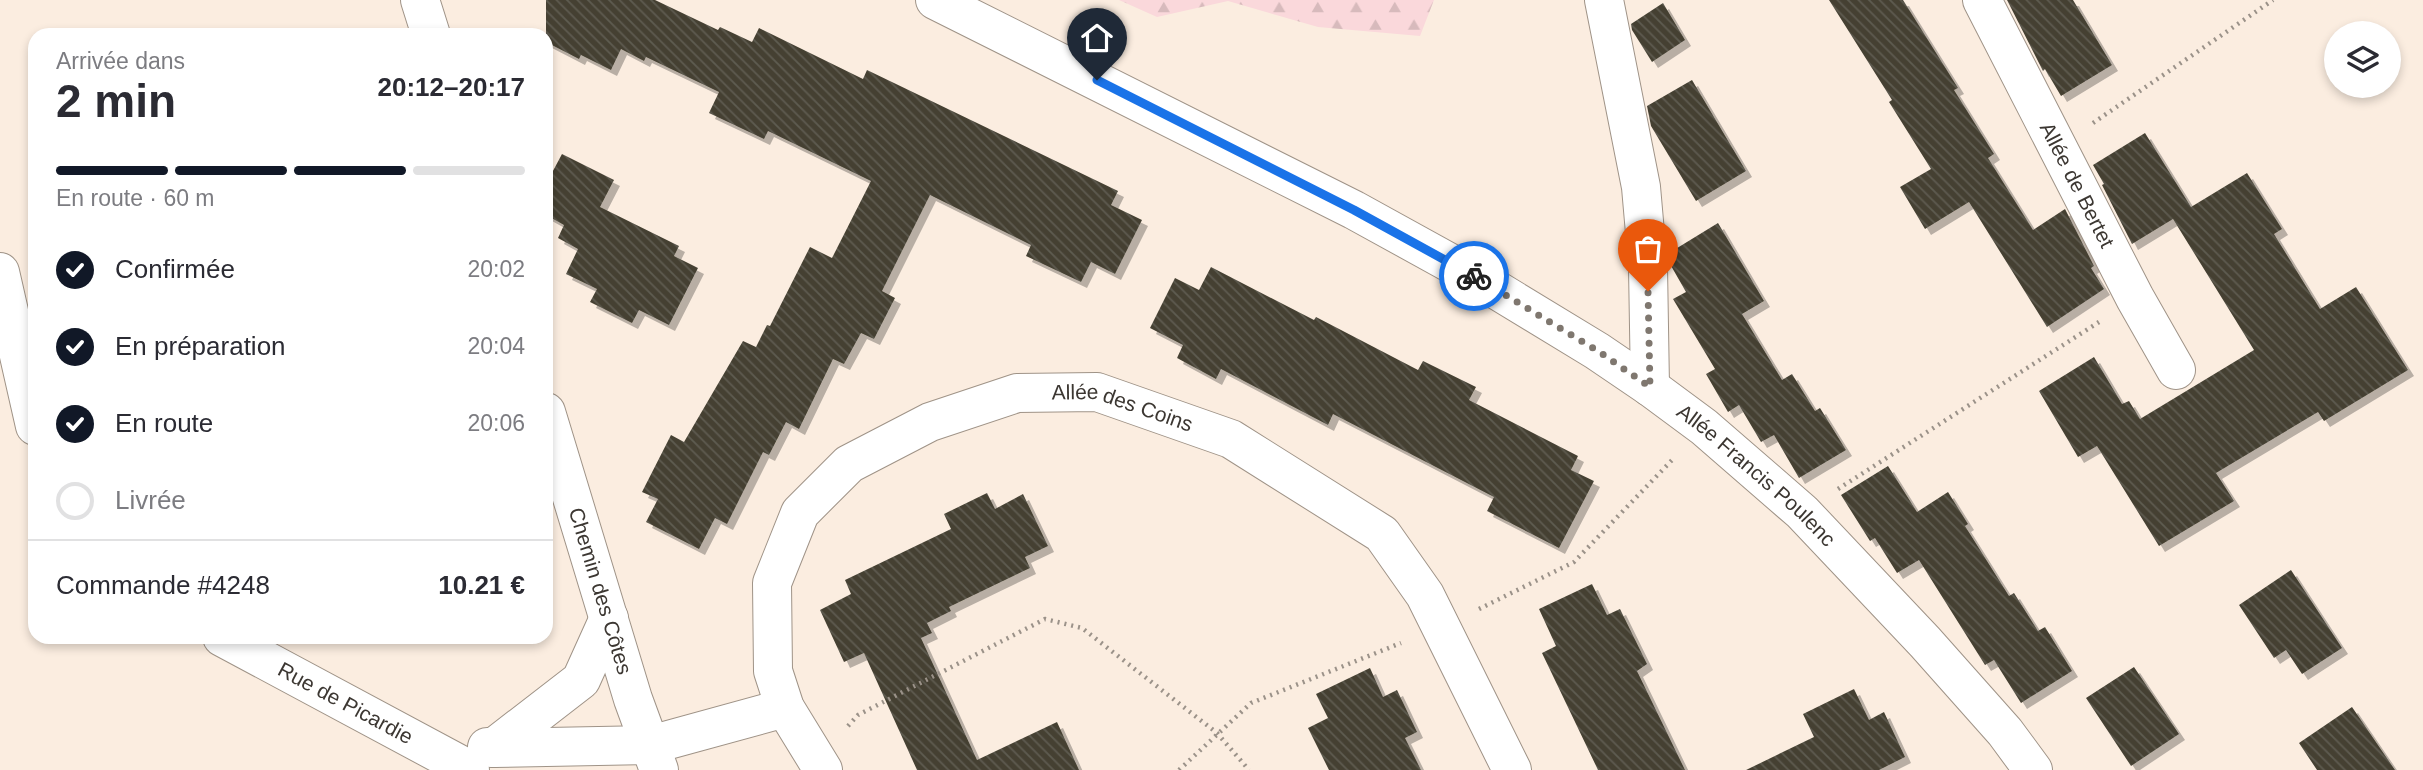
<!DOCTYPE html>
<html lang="fr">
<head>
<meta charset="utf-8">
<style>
	body { margin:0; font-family:Helvetica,sans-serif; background:#f2f2f3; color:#2b2b33; height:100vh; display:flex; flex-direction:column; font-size:26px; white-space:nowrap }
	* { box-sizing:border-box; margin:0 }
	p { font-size:23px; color:#7c7c81 }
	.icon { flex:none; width:38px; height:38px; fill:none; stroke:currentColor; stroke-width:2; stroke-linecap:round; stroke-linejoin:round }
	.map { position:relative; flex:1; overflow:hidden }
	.drawer { position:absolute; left:28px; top:28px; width:525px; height:616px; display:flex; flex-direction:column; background:#fff; border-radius:21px; box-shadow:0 4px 10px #0003 }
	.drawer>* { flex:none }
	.controls { position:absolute; left:2324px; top:21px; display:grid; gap:14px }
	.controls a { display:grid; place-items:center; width:77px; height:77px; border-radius:50%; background:#fff; box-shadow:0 4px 10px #0003; font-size:35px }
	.pin { position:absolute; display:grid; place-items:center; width:60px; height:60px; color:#fff; margin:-72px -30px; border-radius:50% 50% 50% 0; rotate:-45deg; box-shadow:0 0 7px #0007 }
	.pin .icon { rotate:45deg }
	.courier { position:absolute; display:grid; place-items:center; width:70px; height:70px; margin:-35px; border:5px solid #1a73e8; border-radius:50%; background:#fff; color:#222; box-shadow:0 2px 9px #0007 }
	.headline em { font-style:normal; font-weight:700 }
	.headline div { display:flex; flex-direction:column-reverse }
	.headline { display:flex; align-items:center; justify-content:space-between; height:119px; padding:0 28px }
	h1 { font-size:46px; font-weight:700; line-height:52px }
	.bar { display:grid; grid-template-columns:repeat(4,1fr); gap:10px 7px; align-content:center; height:84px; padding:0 28px }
	.bar i { height:9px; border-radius:5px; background:#e1e1e2 }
	.bar .current { background:#111827 }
	.bar p { grid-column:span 4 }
	.line { display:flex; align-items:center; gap:18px; padding:0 28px; border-top:2px solid #e1e1e2 }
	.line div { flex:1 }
	ol { padding:0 28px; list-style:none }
	li { display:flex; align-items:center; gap:21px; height:77px }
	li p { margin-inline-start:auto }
	li .icon { padding:7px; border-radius:50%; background:#111827; color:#fff; stroke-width:4 }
	li:last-child { color:#7c7c81 }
	li i { width:38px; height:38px; border:4px solid #e1e1e2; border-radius:50% }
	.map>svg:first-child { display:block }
</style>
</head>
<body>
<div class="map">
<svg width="2423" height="770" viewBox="0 0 2423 770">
	<defs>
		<pattern id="forest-firs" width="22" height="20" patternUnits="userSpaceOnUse" patternTransform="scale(1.75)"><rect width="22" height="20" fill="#fad8db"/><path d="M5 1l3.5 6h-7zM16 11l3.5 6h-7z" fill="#d7babc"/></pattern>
		<pattern id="building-back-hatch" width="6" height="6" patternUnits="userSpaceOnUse" patternTransform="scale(1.75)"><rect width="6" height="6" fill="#454133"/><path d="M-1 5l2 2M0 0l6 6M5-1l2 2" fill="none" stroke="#5e5b50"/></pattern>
		<filter id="shadow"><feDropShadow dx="6" dy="6" stdDeviation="0" flood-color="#0004"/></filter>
	</defs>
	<rect width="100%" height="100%" fill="#fbede0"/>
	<path fill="url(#forest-firs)" d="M1119,0H1434L1420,36L1318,27L1228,1L1157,17Z"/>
	<path fill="url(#building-back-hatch)" filter="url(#shadow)" d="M546,0H655L718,30L720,27L752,42L759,28L863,79L867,70L1118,191L1111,205L1142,220L1115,274L1091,262L1081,282L1026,256L1031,245L930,195L882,291L895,298L874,339L861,333L844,364L833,359L799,429L786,422L769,455L763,452L727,524L715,518L699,549L646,522L658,499L642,492L671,435L684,442L743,341L756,347L767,325L770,326L810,247L832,258L871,181L768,131L764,139L709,113L719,92L646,57L644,61L621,49L611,70L581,55L579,59L546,42Z
		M1829,0H1903L1958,88L1954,90L1994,154L1988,158L2033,230L2065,209L2094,266L2091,268L2104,289L2047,327L1969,202L1925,229L1900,187L1931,169L1889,102L1892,100Z
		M2007,0H2073L2112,65L2061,96L2045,69L2043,71Z
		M1663,3L1685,40L1652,62L1632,30L1631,24Z
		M1692,80L1746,171L1696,201L1651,126L1647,106Z
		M2145,133L2191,207L2247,173L2282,229L2274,234L2320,309L2356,287L2408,370L2324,421L2318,412L2216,473L2234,501L2159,546L2097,446L2078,457L2039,391L2094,357L2122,404L2129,401L2140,419L2254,350L2173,219L2132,244L2102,185L2104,184L2093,165Z
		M562,154L614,180L600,207L679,246L674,256L698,268L669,325L639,310L632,323L590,302L597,289L566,274L578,249L558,238L564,225L546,215V184Z
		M1718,223L1764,301L1742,314L1782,380L1792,374L1815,411L1820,408L1846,450L1799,478L1774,435L1761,442L1739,405L1728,412L1706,374L1715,369L1673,299L1686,292L1670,264L1669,253Z
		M1211,267L1314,320L1316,317L1418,370L1423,361L1476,387L1469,400L1578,456L1571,470L1594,481L1559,548L1487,511L1494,497L1333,414L1328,425L1221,369L1216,379L1177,358L1183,345L1150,328L1175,278L1199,290Z
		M1888,466L1917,512L1948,492L1968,524L1965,526L2009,596L2014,593L2038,631L2045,627L2072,671L2021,703L1994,660L1985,665L1919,560L1897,573L1875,538L1870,541L1841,495Z
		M987,493L995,509L1023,494L1048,546L1025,557L1030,568L949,607L951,611L927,623L932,633L921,638L977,760L1057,722L1079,770H917L864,653L844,662L820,610L851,594L845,580L951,529L944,514Z
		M2291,570L2342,648L2302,674L2286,650L2274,658L2239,605Z
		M1592,584L1607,615L1620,609L1647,664L1637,671L1685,770H1598L1542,653L1556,646L1539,609Z
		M2134,667L2179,734L2131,766L2086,698Z
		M1370,668L1383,697L1397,690L1417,732L1405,738L1421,770H1329L1308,728L1328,718L1316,694Z
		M1854,689L1869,720L1884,712L1905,757L1879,770H1746L1814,737L1803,714Z
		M2352,707L2395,770H2317L2299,743Z"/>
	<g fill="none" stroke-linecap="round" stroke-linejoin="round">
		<g stroke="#9f9387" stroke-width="40">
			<g id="minor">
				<path d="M420,0L431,35"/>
				<path id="s1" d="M935,0L1354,210L1472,275L1597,351L1650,387L1704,427L1802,512L1925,642L2005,732L2033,770"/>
				<path d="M1604,0L1641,187L1648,267L1650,387"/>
				<path id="s2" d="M1982,0L2135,298L2176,370"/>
				<path d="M0,272L35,426"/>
				<path id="s3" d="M546,412L633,699L659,770"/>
				<path id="s4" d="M222,637L470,770"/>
				<path d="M487,747L493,748L581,680L609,618"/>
				<path d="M493,748L650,745L785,708"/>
				<path id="s5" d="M823,770L785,708L773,671L772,583L800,513L849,464L930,422L1017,393L1097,392L1231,439L1382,534L1425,595L1512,770"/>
			</g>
		</g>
		<path stroke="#9b9289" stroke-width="4.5" stroke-dasharray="2 5" stroke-linecap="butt" d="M2093,123L2273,0
			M1838,489L2099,322
			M1479,609L1574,562L1674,458
			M848,726L858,715L1045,619L1082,628L1217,733L1249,770
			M1179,770L1251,703L1401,643"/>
		<use href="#minor" stroke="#fff" stroke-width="38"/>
	</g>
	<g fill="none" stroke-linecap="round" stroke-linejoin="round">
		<path stroke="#7f776f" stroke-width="7" stroke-dasharray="0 12.6" d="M1474,276L1598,351L1650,387L1648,291"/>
		<path stroke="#1a73e8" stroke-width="9" d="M1097,80L1354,210L1474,276"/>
	</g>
	<g text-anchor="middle" stroke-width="7" stroke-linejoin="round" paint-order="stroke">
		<g font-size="21" fill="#3c3732" stroke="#fff">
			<text dy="7" stroke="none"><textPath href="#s2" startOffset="208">Allée de Bertet</textPath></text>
			<text dy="7" stroke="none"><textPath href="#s5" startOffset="635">Allée des Coins</textPath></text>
			<text dy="7" stroke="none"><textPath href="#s1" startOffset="952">Allée Francis Poulenc</textPath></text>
			<text dy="7" stroke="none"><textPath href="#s3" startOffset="187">Chemin des Côtes</textPath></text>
			<text dy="7" stroke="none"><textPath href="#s4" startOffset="140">Rue de Picardie</textPath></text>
		</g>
	</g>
</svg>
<div class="controls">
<a><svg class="icon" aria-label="layers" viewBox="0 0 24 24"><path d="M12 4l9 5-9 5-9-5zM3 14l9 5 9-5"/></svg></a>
</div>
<div class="pin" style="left:1648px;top:291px;background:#ea580c"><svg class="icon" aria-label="bag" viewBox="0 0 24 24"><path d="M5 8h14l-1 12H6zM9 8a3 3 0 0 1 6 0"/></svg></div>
<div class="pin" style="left:1097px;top:80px;background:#1f2937"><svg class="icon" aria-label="home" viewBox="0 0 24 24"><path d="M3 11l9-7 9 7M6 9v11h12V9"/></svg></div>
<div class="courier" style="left:1474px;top:276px"><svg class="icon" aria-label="bike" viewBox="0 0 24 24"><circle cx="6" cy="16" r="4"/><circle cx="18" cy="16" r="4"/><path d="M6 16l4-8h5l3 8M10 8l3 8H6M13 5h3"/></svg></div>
<section class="drawer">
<div class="headline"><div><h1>2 min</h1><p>Arrivée dans</p></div><em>20:12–20:17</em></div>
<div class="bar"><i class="current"></i><i class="current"></i><i class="current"></i><i></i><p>En route · 60 m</p></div>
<ol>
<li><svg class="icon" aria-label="check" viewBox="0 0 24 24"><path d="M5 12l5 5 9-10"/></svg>Confirmée<p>20:02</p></li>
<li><svg class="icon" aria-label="check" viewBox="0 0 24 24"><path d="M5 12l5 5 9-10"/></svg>En préparation<p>20:04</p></li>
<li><svg class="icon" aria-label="check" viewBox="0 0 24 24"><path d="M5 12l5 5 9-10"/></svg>En route<p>20:06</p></li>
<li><i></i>Livrée</li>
</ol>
<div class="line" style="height:91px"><div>Commande #4248</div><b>10.21 €</b></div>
</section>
</div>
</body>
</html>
